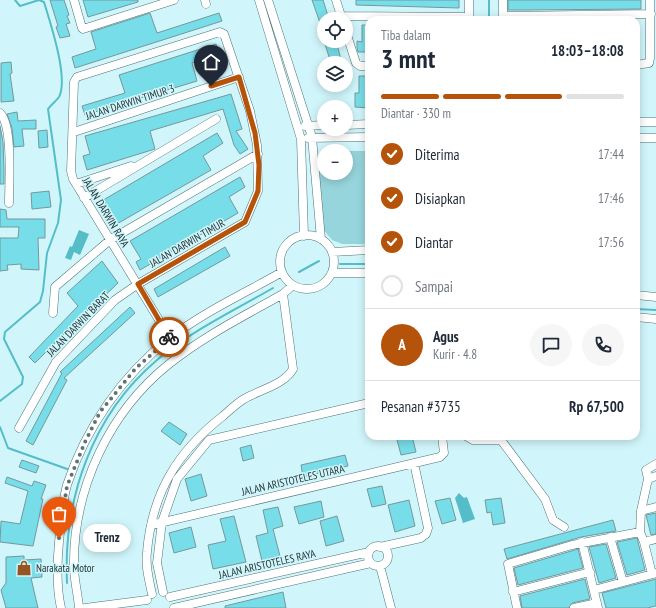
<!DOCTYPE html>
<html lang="id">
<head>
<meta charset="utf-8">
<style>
	body { margin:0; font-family:"PT Sans Narrow",sans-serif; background:#f6f6f7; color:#1f2937; height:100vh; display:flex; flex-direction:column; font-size:15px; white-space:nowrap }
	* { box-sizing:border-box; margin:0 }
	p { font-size:13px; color:#747a83 }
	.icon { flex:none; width:22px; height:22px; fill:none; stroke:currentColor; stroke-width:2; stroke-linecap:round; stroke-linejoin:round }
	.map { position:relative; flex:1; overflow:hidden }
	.side { position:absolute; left:365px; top:16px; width:275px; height:424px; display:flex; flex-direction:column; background:#fff; border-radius:12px; box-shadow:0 2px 10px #0003 }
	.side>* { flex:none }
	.fabs { position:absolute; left:317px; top:12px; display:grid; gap:8px }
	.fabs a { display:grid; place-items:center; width:36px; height:36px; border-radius:50%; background:#fff; box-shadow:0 2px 10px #0003; font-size:20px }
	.pin { position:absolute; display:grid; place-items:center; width:34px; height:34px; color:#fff; margin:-41px -17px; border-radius:50% 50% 50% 0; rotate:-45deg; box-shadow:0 0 4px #0007 }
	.pin .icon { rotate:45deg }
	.courier { position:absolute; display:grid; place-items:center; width:40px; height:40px; margin:-20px; border:3px solid #b45309; border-radius:50%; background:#fff; color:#222; box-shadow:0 1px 5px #0007 }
	.bubble { position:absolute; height:28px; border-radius:14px; background:#fff; box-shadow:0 2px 10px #0003; font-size:13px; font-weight:800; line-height:28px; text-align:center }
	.head em { font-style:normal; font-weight:800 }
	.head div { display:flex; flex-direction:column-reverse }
	.head { display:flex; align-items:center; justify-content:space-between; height:68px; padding:0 16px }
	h1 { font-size:26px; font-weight:800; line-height:30px }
	.bar { display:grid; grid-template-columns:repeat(4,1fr); gap:6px 4px; align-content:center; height:48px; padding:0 16px }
	.bar i { height:5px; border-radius:3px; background:#e0e1e3 }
	.bar .selected { background:#b45309 }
	.bar p { grid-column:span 4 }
	.line { display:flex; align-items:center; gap:10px; padding:0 16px; border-top:1px solid #e0e1e3 }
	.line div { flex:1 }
	.round { display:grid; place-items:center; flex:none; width:42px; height:42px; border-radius:21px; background:#f6f6f7 }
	ol { padding:0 16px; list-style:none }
	li { display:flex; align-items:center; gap:12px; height:44px }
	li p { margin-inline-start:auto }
	li .icon { padding:4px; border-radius:50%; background:#b45309; color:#fff; stroke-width:4 }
	li:last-child { color:#747a83 }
	li i { width:22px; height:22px; border:2px solid #e0e1e3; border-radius:50% }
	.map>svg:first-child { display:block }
</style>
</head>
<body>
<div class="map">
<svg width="656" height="608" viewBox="0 0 656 608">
	<rect width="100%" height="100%" fill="#d0f6fb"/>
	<path fill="#97d5dc" d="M328,151H369V244H342L332,240L322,228L319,167L324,154V173H346V151Z"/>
	<path fill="#55bdc8" d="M79,230L89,234L80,255L74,252L71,260L65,258L70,246L72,247Z
		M459,493L464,498L467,497L475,519L463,523L455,498Z"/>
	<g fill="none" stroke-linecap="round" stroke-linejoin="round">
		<path stroke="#55bdc8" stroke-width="2" d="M489,0V20
			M340,264H369
			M299,272L319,261
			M636,309L656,310
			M0,401L22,384L23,377L4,339L5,332L40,302L43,291L47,253L58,223L61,200L48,109C51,105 56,101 59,97C69,78 50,22 44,2L39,0L20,6L15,0
			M0,427L8,448L70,470
			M67,583C63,499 92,415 157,360C191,331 235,310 273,288"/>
	</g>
	<path fill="#77dde8" stroke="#75989c" d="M50,0H64L69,15L67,16L70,23L66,24L70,36L60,38L56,27L58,26Z
		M83,0H138V2L88,17Z
		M312,0H323L329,19H324V34Z
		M356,0H459V8L356,5Z
		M508,0H641V9L524,10H508Z
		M150,13L157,33L219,13L222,21L75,68L72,57L96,49L91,32Z
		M362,25H369V52H358L357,48V41L362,42Z
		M324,41H336L342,63H331Z
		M216,44L219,54L192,63L197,81L85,115L82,106L125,93L119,75Z
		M11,62L12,73L10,74L14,101L1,102V63Z
		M359,76H369V108L355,107V93H359Z
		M231,94L242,129L236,131L248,149L240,154L234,145L223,109L150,131L155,149L87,170L83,156L90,154L85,136Z
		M17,112L18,121L36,120V129H22L24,146L14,147L12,128L7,114Z
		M0,126L3,142L4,169V184H0Z
		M47,130L48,147L39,148L38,131Z
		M217,133L223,143L203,156L211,170L115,225L100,202Z
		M240,177L245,187L229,197L238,213L140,270L136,262L141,259L130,241Z
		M49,191L51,207L32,209L31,193Z
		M0,209L6,210L7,219H45V238H38L39,270L21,269V264L7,265L8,270L0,271V238H18L19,227H0Z
		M225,247L230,256L158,297L154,289Z
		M102,261L118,283L94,306L93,305L35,363L29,357L78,306L67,293Z
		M130,307L135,313L64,378L67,380L33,445L26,441L62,373L60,372Z
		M169,422L187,434L180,445L161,431Z
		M396,436H412L416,452L401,455Z
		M251,445L254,458L243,461L240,448Z
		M345,455L348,466L303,477L301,465Z
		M22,460L39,466L36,473L19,467Z
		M201,474L207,496L191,501L185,479Z
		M7,477L32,486L34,481L46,485L41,499H43L33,546L0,542L1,521L20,524L28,491L5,483Z
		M382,486L386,504L372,507L367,489Z
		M450,498L456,520L442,524L435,501Z
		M501,498L505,523L493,525L491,512L487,513L485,500Z
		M409,500L415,526L395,532L388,505Z
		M321,501L324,517L299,524L294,507Z
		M278,507L283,526L273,529L280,556L262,561L256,536L268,533L263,510Z
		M656,513V534L651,535L646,515Z
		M234,516L246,562L213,569L208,545L226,541L220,519Z
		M337,516L344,541L326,546L320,521Z
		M613,520L616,531L581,537L507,559L504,549Z
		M191,527L196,547L174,553L169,533Z
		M637,538L645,570L627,575L617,542Z
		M606,544L616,578L599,583L589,547Z
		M578,549L583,568L518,585L514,568Z
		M24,556V560L41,559L42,577L31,578L38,608H6L1,590L6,583V557Z
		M585,579L590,599L572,603L569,608H522L520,596Z
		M656,579V606L647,608H606L602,593Z
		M283,592L286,608H225V606Z"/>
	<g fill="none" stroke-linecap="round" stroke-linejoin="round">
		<g stroke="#517377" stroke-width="9">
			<path id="minor" d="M74,0L82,28L83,29L174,0
				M205,0L206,4
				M259,0L301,139L304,236
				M268,0L312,137L321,239
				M336,0L342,19
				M469,0V20
				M503,0V20
				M341,16L469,17
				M503,16L651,14
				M346,32L356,63L360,66H369
				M636,65L649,63L650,58V0
				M0,113C13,125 9,184 9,203
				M636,122H656
				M346,125L369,124
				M305,126L324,125
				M74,132L239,77
				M308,138L369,137
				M636,138H656
				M76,184L131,166
				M84,198L216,119
				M280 262a27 27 0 1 1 54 0a27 27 0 1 1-54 0Z
				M332,252L369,250
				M332,273H369
				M636,295L656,297
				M53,313L55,287L110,240L258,154
				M636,317L656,319
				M19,428L56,362L115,300L138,284L245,222L258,191L257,145L250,111L224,34L220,32L77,77L74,82L71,171L73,179L170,338
				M466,436L473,440H501L545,499L553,520L564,527
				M209,440L369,403
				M648,479L656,476
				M641,511L656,507
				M151,525L440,457L444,453L442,436
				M640,532L644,542L652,574
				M610,537L623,582
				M582,542L598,608
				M644,542L656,539
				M368 556a10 10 0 1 1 20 0a10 10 0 1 1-20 0Z
				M380,547L421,538L426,534L428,528L414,463
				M380,566L391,608
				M594,590L656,573
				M163,592L157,563L162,522L177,479L209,440
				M513,592L590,572
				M152,594C149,580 145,565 147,552C152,493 177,452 223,416C230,410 237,403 244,399C259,390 284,385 293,369L283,294
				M170,597L369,552
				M61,608C56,586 57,564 59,542C61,523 62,503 67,485C86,427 122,376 170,338C204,312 245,293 282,272
				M79,608C78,594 74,580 74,566C73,489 109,412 169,364C204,336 244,316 283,294L293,285
				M85,608L147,600
				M174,608L371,563
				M517,608L508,564L572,545L640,532L641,511L648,479L646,470L656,464
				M574,608L597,603"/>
		</g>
		<use href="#minor" stroke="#fff" stroke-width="8"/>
	</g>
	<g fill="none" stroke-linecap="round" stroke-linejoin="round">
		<path stroke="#5d7477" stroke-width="4" stroke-dasharray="0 7.2" d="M59,538L67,486L85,442L100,412L136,368L170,338L169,337"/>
		<path stroke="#b45309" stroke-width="5" d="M169,337L138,284L245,222L258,191L259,165L255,133L239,77L211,86"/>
	</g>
	<defs>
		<g id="shop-bare" transform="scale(1.2)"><path d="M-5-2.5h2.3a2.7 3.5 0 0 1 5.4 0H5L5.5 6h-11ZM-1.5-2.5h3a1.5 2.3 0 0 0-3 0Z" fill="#975522" stroke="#d0f6fb" stroke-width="2.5" paint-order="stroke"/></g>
	</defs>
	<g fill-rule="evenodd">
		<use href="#shop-bare" x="24" y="568"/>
	</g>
	<g text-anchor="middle" stroke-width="3" stroke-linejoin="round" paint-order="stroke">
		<g font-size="11" fill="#1f2e30" stroke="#d0f6fb">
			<text transform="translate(130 102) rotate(-18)" y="4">JALAN DARWIN TIMUR 3</text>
			<text transform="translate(106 212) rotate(59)" y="4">JALAN DARWIN RAYA</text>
			<text transform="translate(187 243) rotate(-30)" y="4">JALAN DARWIN TIMUR</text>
			<text transform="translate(78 324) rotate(-46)" y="4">JALAN DARWIN BARAT</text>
			<text transform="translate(293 480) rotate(-13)" y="4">JALAN ARISTOTELES UTARA</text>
			<text transform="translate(267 564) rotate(-13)" y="4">JALAN ARISTOTELES RAYA</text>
		</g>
		<g font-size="11" fill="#1f2e30" stroke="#d0f6fb" text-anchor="start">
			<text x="36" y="572">Narakata Motor</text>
		</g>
	</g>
</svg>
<div class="fabs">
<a><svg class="icon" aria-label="locate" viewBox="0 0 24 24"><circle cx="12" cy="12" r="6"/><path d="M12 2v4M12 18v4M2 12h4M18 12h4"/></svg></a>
<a><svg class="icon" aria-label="layers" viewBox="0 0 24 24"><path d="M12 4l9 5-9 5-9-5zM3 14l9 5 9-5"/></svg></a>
<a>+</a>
<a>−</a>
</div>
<div class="pin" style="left:59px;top:538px;background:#ea580c"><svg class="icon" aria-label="bag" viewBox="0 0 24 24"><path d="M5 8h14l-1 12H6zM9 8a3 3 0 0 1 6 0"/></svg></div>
<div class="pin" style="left:211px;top:86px;background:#1f2937"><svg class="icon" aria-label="home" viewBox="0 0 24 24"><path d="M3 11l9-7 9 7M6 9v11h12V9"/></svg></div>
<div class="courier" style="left:169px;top:337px"><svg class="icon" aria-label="bike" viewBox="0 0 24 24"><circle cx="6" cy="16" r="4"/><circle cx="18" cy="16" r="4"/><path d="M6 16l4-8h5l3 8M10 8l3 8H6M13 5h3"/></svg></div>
<div class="bubble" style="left:83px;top:524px;width:48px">Trenz</div>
<section class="side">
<div class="head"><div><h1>3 mnt</h1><p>Tiba dalam</p></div><em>18:03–18:08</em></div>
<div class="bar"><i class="selected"></i><i class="selected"></i><i class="selected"></i><i></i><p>Diantar · 330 m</p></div>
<ol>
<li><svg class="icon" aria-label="check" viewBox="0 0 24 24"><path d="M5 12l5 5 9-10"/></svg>Diterima<p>17:44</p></li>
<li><svg class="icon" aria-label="check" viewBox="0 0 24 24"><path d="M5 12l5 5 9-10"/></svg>Disiapkan<p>17:46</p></li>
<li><svg class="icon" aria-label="check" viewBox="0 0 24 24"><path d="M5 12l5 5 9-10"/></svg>Diantar<p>17:56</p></li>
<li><i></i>Sampai</li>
</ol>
<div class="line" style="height:72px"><b class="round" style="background:#b45309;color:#fff">A</b><div><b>Agus</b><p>Kurir · 4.8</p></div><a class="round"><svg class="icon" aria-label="chat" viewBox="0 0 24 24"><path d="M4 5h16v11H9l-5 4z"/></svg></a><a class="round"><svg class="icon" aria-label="phone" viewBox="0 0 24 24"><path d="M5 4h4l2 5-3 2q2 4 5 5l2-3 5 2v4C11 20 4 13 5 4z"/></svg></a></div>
<div class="line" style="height:52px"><div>Pesanan #3735</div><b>Rp 67,500</b></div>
</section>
</div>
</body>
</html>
